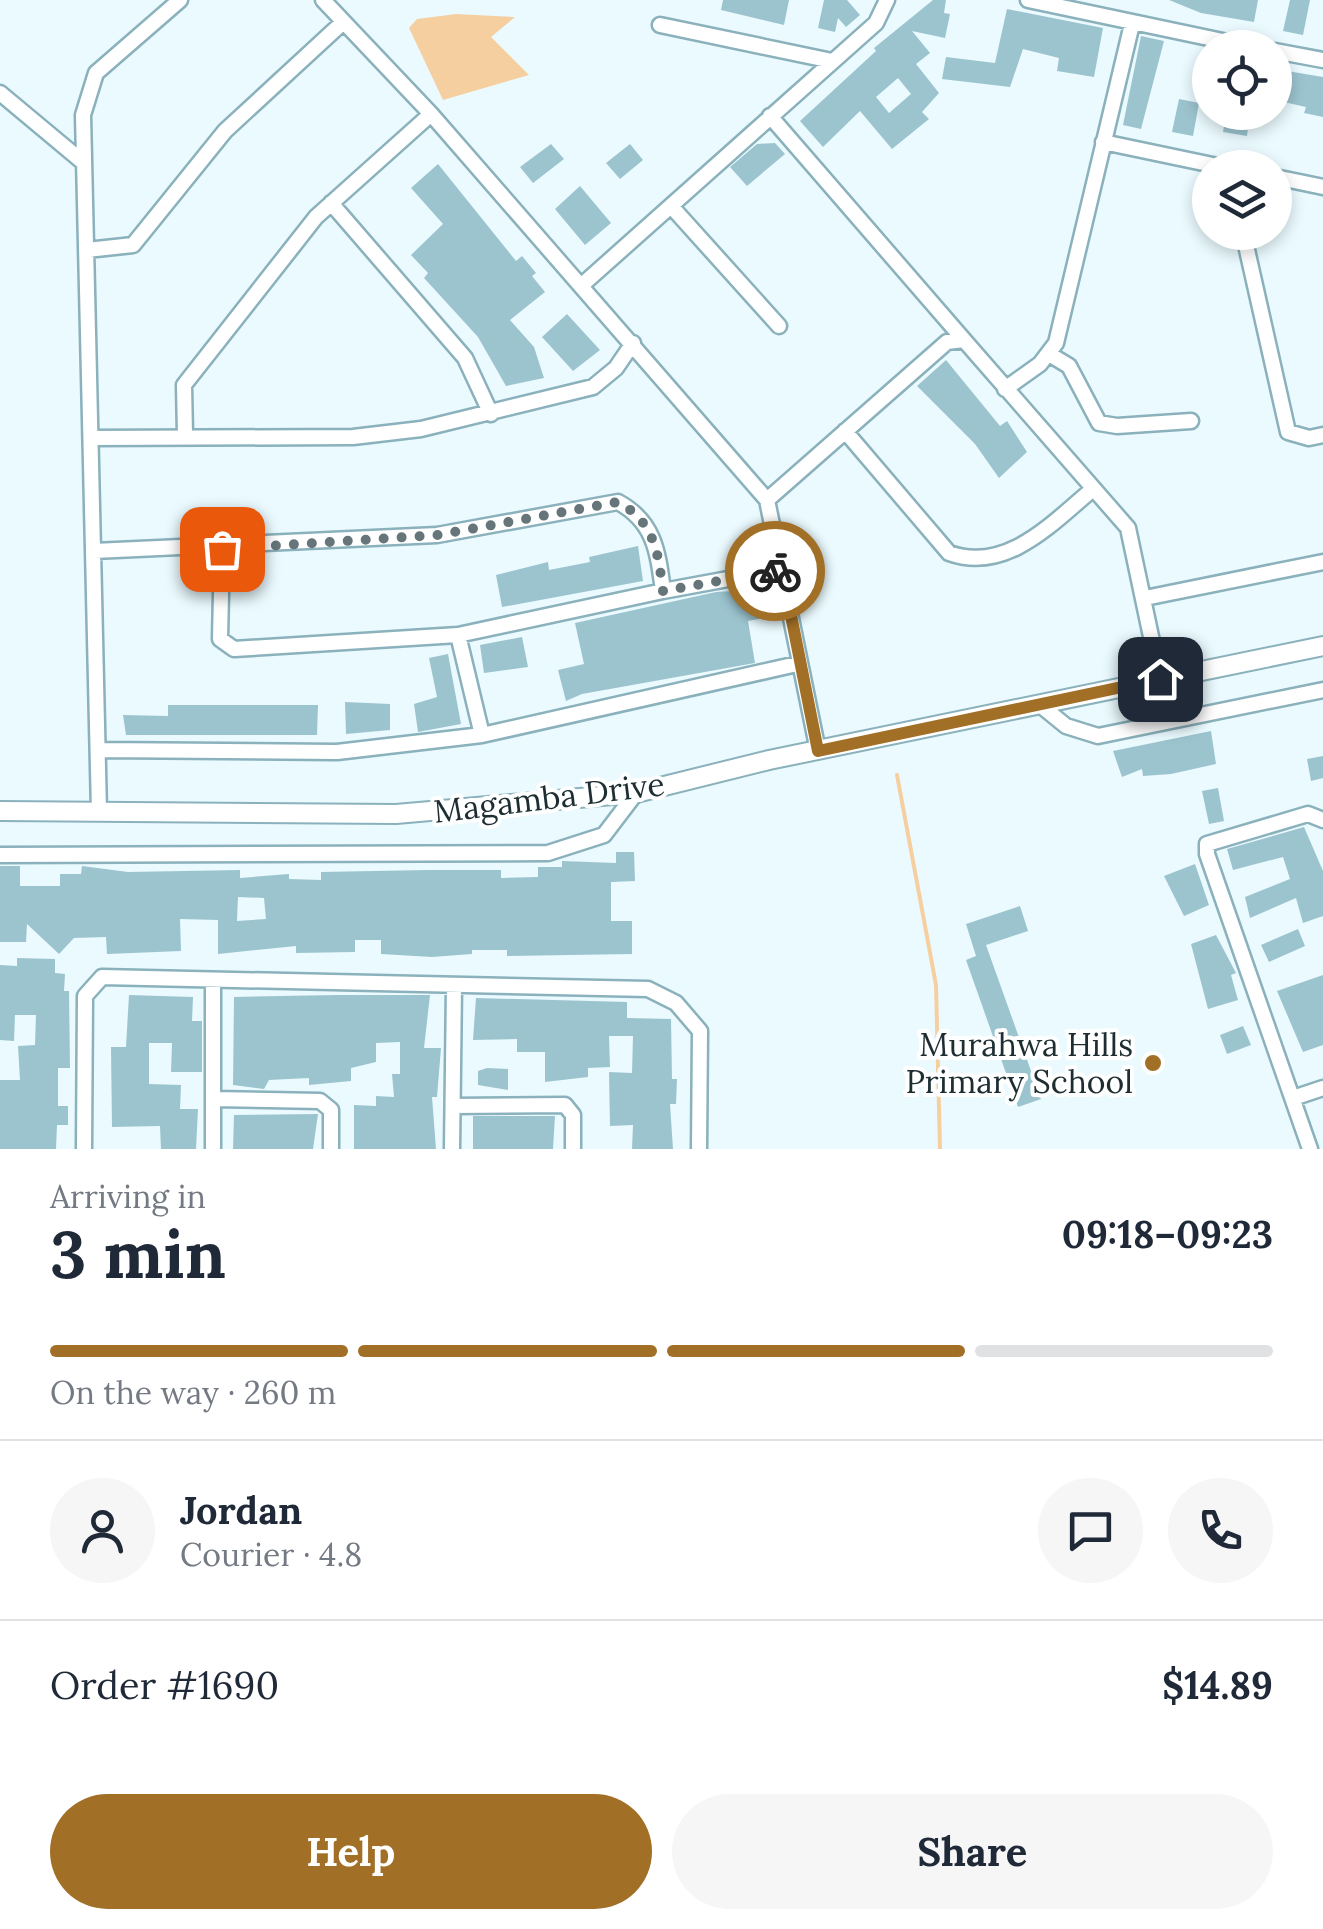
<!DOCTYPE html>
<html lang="en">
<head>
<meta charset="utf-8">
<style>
	body { margin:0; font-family:Lora,serif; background:#f6f6f7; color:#1f2937; height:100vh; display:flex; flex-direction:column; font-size:38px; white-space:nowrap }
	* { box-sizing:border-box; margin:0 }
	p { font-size:32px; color:#747a83 }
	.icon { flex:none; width:55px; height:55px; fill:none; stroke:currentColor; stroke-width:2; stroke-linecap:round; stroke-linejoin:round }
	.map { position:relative; height:1149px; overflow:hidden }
	.panel { display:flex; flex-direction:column; background:#fff; flex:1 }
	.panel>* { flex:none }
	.tools { position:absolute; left:1192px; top:30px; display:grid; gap:20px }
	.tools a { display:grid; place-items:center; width:100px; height:100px; border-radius:50%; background:#fff; box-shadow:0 5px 15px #0003; font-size:50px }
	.pin { position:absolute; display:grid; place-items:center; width:85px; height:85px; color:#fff; margin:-42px; border-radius:20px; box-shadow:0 5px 15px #0006 }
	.courier { position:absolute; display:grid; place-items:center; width:100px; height:100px; margin:-50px; border:8px solid #a26f26; border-radius:50%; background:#fff; color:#222; box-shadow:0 2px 12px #0007 }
	.summary em { font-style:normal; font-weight:800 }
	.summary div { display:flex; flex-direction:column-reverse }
	.summary { display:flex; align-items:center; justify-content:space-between; height:170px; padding:0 50px }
	h1 { font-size:65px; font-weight:800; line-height:75px }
	.bar { display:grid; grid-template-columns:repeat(4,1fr); gap:15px 10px; align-content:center; height:120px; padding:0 50px }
	.bar i { height:12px; border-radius:8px; background:#e0e1e3 }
	.bar .selected { background:#a26f26 }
	.bar p { grid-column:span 4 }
	.line { display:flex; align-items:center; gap:25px; padding:0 50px; border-top:2px solid #e0e1e3 }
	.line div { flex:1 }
	.round { display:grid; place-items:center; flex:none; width:105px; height:105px; border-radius:52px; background:#f6f6f7 }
	.cta { display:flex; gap:20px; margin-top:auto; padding:20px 50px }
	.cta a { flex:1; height:115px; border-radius:60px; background:#a26f26; color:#fff; font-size:40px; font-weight:800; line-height:115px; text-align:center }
	.cta a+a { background:#f6f6f7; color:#1f2937 }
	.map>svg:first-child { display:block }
</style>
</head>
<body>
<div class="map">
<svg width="1323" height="1149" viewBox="0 0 1323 1149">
	<rect width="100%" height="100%" fill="#eafafe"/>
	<path fill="#f6cfa0" d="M456,14L515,17L491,37L529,75L443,100L409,28L417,19Z"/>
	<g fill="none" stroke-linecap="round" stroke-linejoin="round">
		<path stroke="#f6cfa0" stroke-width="4" d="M897,775L936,985L940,1149"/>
	</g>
	<path fill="#9cc4cf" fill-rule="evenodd" d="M723,0H789L784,25L721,10Z
		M824,0H847L860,15L846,27L838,18L835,32L818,28Z
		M933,0H946L944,13L950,14L945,38L912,31L930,53L916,64L939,93L922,112L929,119L892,149L860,111L823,147L800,121L876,51L874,48ZM898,78L911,94L889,113L876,97Z
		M1169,0H1258L1254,22L1201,13Z
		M1290,0H1310L1303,35L1283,31Z
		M1007,9L1103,28L1094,77L1057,71L1059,58L1023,49L1010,87L942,79L946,57L995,63Z
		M1141,36L1164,41L1141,129L1123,125Z
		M1275,69L1323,77V117L1304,113L1306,107L1275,100Z
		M1179,99L1199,103L1193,136L1172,132Z
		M1226,112H1250L1247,136L1223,132Z
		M775,143L785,154L747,186L730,167L757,144Z
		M551,144L564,159L533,183L520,167Z
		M630,144L643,160L620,179L606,163Z
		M438,164L516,261L522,256L536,273L532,276L545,292L510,320L534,347L544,378L506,386L478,337L424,278L428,273L411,255L443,224L411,188Z
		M580,186L611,223L585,245L555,209Z
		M567,314L600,350L573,371L542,337Z
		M946,360L1000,426L1007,421L1027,452L999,478L975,444L917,386Z
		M638,546L643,581L502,607L496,575L548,562L549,570L590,562L589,557Z
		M764,589L769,617L748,621L755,663L582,694L566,701L558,670L584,664L575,623L716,592Z
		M522,637L528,667L484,673L480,645Z
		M448,654L461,724L418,732L414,704L437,697L429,658Z
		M345,702L390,704V730L346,734Z
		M168,705H318L317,735H126L123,715L168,716Z
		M1211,731L1216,764L1171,774L1143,776L1142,769L1122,777L1113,751Z
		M1323,756V778L1311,781L1307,759Z
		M1218,788L1224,821L1209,824L1202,791Z
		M1304,827L1323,871V916L1303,923L1296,898L1250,918L1245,897L1290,879L1283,857L1233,870L1227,849Z
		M616,852H634L635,881L611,882V921H632V954L507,956V950H472V954L432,957L381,954V940H355V952L296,953V946L218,954V920L180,919L181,951L107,954L106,937L74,938L59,954L27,924L26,942H0V866H20V886H60V874H81L82,866L128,872L240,870V878L289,874V879L321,880V872L428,870H501V878L538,877V867H562V861L616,863ZM238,897L264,898L266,919L237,921Z
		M1195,864L1209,905L1184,916L1164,876Z
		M1020,906L1028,931L986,945L1041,1099L1018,1107L966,960L976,956L966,924Z
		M1298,929L1305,946L1269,962L1261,945Z
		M1216,935L1236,973L1231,975L1238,1000L1208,1009L1191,944Z
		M17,958L55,959V973L65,974L64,991H69L70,1068H58V1106H68V1125H57L56,1149H0V1080H20L18,1046L35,1045L36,1015H15L14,1041L0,1040V965L17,966Z
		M1323,975V1045L1303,1052L1277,991Z
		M129,995L193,997L192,1021H202V1072H171L172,1043H149V1084L181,1085L180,1109H198L196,1149H161L160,1126L112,1127L111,1047H126Z
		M336,995H430L424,1048H441L437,1097H432L436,1149H354V1105L376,1106V1096L394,1097L392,1074H400V1042L376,1043V1062L351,1068V1081L309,1085V1078L269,1080L264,1089L233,1085L234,997Z
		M476,998L627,1002V1018L671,1019L672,1079H677L676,1104H670L673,1149H632L633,1125L610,1126L609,1072L632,1073L633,1036H609L610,1067L588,1068V1077L545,1082V1052H517V1039L473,1040Z
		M1243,1026L1251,1045L1227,1054L1220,1035Z
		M487,1068L508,1069V1090L478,1085V1071Z
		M318,1114L313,1149H233L234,1115Z
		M473,1116H555L553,1149H473Z"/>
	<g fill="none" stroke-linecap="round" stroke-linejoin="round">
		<g stroke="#8ab1bc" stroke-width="19">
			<path id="minor" d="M323,0L431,114L767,500L818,751
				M1028,0L1256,48
				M660,25L832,61
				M1275,51L1323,60
				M0,93L84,163
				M770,116L964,340
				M1103,142L1227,168
				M1275,177L1323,187
				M331,203L465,358L491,414
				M671,206L779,326
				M1243,232L1288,432L1309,438L1323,435
				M87,250L133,245L225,131L341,24
				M582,285L876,23L887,0
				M1049,354L1069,366L1099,423L1117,426L1191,421
				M1005,389L1040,364L1056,343L1132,24
				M845,431L949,553C1007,574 1053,522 1093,489
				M185,435L184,385L316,217L431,114
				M92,438L353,437L421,429L593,387L616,368L633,343
				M767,500L947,342L964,340L1128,528L1160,679
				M222,549L220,639L234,649L458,635L663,591
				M94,551L437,535L618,502C655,522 658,553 663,591L782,569
				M1145,598L1323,562
				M458,635L482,735L797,664
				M1039,704L1066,726L1098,736L1323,690
				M99,750L337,752L482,735
				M99,812L83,115L96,73L180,0
				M0,855L548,853L604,835L636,793
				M213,980V1149
				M1293,1098L1323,1088
				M214,1099L320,1101L331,1110V1149
				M453,1106L565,1105L573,1115V1149
				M84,1149L85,996L102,977L648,989L676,1003L700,1031L699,1149
				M452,1149L454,985
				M1310,1149L1207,854V844L1308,814L1323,820"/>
		</g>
		<g stroke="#8ab1bc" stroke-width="22">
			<path id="tertiary" d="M0,811L396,814L636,793L769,760L1323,646"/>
		</g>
		<use href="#minor" stroke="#fff" stroke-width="14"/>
		<use href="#tertiary" stroke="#fff" stroke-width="18"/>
	</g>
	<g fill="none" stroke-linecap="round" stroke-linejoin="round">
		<path stroke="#657579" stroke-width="10" stroke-dasharray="0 18" d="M222,549L438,535L618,502C655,522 658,553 663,591L775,571"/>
		<path stroke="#a26f26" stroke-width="12" d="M775,571L782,570L818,751L1160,679"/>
	</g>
	<circle fill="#a26f26" stroke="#fff" stroke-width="4" cx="1153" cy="1063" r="10"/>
	<g text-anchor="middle" stroke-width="8" stroke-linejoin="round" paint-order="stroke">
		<g font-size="32" fill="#1d2d31" stroke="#fff">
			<text transform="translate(549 798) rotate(-7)" y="11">Magamba Drive</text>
		</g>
		<g font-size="32" fill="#1d2d31" stroke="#fff" text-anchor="end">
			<text x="1133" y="1056">Murahwa Hills<tspan x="1133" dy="37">Primary School</tspan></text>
		</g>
	</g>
</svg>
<div class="tools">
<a><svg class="icon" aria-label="locate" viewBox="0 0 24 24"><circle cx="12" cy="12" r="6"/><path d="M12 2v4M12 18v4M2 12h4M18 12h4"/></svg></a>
<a><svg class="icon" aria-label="layers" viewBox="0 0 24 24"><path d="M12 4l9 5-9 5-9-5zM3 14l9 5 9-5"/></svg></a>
</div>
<div class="pin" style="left:222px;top:549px;background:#ea580c"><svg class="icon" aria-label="bag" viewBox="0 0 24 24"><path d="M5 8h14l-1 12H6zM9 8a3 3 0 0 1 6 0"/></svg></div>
<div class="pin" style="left:1160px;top:679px;background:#1f2937"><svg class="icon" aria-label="home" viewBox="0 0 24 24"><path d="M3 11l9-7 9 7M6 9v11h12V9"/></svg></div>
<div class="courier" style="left:775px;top:571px"><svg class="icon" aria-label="bike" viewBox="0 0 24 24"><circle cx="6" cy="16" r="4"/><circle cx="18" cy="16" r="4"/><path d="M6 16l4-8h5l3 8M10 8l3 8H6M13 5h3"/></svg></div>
</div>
<section class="panel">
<div class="summary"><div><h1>3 min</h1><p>Arriving in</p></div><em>09:18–09:23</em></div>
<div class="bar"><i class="selected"></i><i class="selected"></i><i class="selected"></i><i></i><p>On the way · 260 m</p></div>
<div class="line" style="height:180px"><a class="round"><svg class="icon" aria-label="person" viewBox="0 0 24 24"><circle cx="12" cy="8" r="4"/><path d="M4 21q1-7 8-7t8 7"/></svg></a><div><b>Jordan</b><p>Courier · 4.8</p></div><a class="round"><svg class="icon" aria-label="chat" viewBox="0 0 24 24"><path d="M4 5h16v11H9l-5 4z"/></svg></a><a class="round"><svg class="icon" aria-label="phone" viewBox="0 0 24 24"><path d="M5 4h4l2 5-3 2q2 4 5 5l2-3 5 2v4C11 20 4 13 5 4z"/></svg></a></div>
<div class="line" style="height:130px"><div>Order #1690</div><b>$14.89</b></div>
<div class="cta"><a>Help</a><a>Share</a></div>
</section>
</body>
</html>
